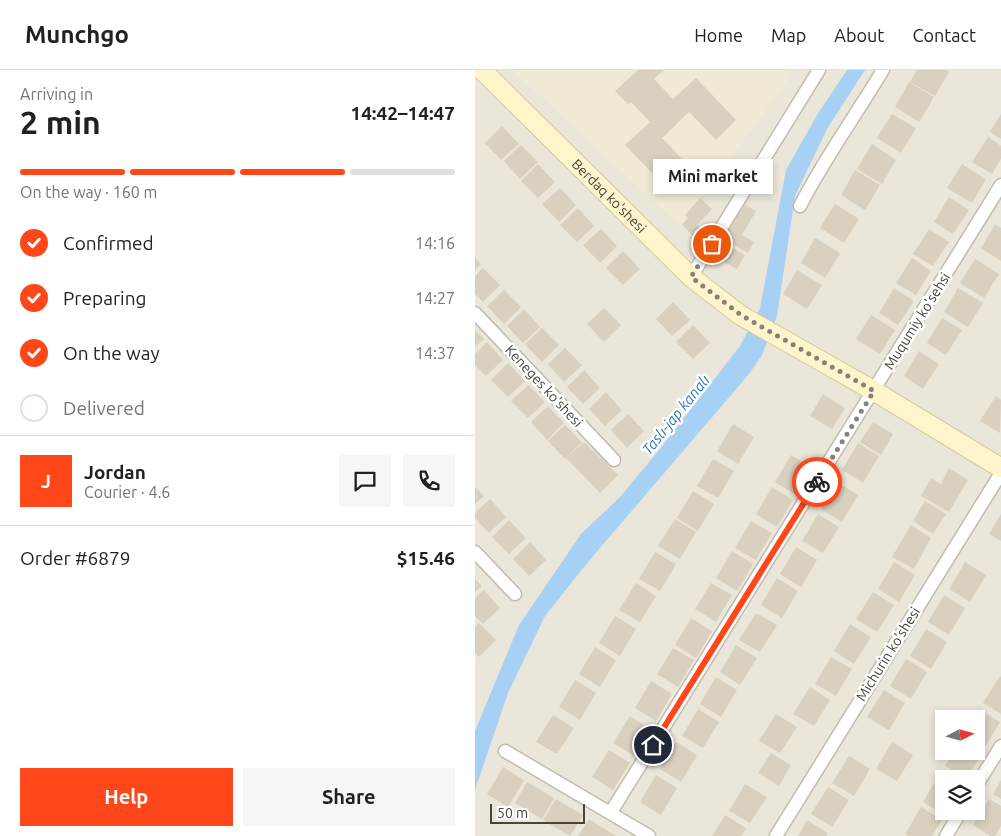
<!DOCTYPE html>
<html lang="en">
<head>
<meta charset="utf-8">
<style>
	body { margin:0; font-family:Ubuntu,sans-serif; background:#f6f6f6; color:#202124; height:100vh; display:flex; flex-direction:column; font-size:19px; white-space:nowrap }
	* { box-sizing:border-box; margin:0 }
	p { font-size:16px; color:#757577 }
	.icon { flex:none; width:28px; height:28px; fill:none; stroke:currentColor; stroke-width:2; stroke-linecap:round; stroke-linejoin:round }
	.map { position:relative; flex:1; overflow:hidden }
	.drawer { display:flex; flex-direction:column; background:#fff; width:475px }
	.drawer>* { flex:none }
	.needle { width:32px; rotate:84deg }
	.tools { position:absolute; left:460px; top:640px; display:grid; gap:10px }
	.tools a { display:grid; place-items:center; width:50px; height:50px; border-radius:0px; background:#fff; box-shadow:0 2px 8px #0003; font-size:25px }
	.scale { position:absolute; left:15px; bottom:12px; width:95px; box-sizing:border-box; padding-left:5px; border:2px solid #4b4538; border-top:0; font-size:14px; line-height:18px; white-space:nowrap; color:#4b4538; -webkit-text-stroke:4px #fff; paint-order:stroke }
	.pin { position:absolute; display:grid; place-items:center; width:42px; height:42px; color:#fff; margin:-21px; border:2px solid #fff; border-radius:50%; box-shadow:0 1px 5px #0007 }
	.courier { position:absolute; display:grid; place-items:center; width:50px; height:50px; margin:-25px; border:4px solid #ff471a; border-radius:50%; background:#fff; color:#222; box-shadow:0 1px 6px #0007 }
	.bubble { position:absolute; height:35px; border-radius:0px; background:#fff; box-shadow:0 2px 8px #0003; font-size:16px; font-weight:700; line-height:35px; text-align:center }
	.summary em { font-style:normal; font-weight:700 }
	.summary div { display:flex; flex-direction:column-reverse }
	.summary { display:flex; align-items:center; justify-content:space-between; height:85px; padding:0 20px }
	h1 { font-size:32px; font-weight:700; line-height:38px }
	.bar { display:grid; grid-template-columns:repeat(4,1fr); gap:8px 5px; align-content:center; height:60px; padding:0 20px }
	.bar i { height:6px; border-radius:4px; background:#e0e0e0 }
	.bar .selected { background:#ff471a }
	.bar p { grid-column:span 4 }
	.line { display:flex; align-items:center; gap:12px; padding:0 20px; border-top:1px solid #e0e0e0 }
	.line div { flex:1 }
	.round { display:grid; place-items:center; flex:none; width:52px; height:52px; border-radius:0px; background:#f6f6f6 }
	ol { padding:0 20px; list-style:none }
	li { display:flex; align-items:center; gap:15px; height:55px }
	li p { margin-inline-start:auto }
	li .icon { padding:5px; border-radius:50%; background:#ff471a; color:#fff; stroke-width:4 }
	li:last-child { color:#757577 }
	li i { width:28px; height:28px; border:2px solid #e0e0e0; border-radius:50% }
	.action { display:flex; gap:10px; margin-top:auto; padding:10px 20px }
	.action a { flex:1; height:58px; border-radius:0px; background:#ff471a; color:#fff; font-size:20px; font-weight:700; line-height:58px; text-align:center }
	.action a+a { background:#f6f6f6; color:#202124 }
	header { display:flex; align-items:center; gap:30px; box-sizing:border-box; height:70px; padding:0 25px; background:#fff; border-bottom:1px solid #e0e0e0 }
	header strong { font-size:24px }
	nav { display:flex; gap:28px; margin-inline-start:auto; font-size:18px }
	main { display:flex; flex:1; min-height:0 }
	.map>svg:first-child { display:block }
</style>
</head>
<body>
<header>
<strong>Munchgo</strong>
<nav><a>Home</a><a>Map</a><a>About</a><a>Contact</a></nav>
</header>
<main>
<section class="drawer">
<div class="summary"><div><h1>2 min</h1><p>Arriving in</p></div><em>14:42–14:47</em></div>
<div class="bar"><i class="selected"></i><i class="selected"></i><i class="selected"></i><i></i><p>On the way · 160 m</p></div>
<ol>
<li><svg class="icon" aria-label="check" viewBox="0 0 24 24"><path d="M5 12l5 5 9-10"/></svg>Confirmed<p>14:16</p></li>
<li><svg class="icon" aria-label="check" viewBox="0 0 24 24"><path d="M5 12l5 5 9-10"/></svg>Preparing<p>14:27</p></li>
<li><svg class="icon" aria-label="check" viewBox="0 0 24 24"><path d="M5 12l5 5 9-10"/></svg>On the way<p>14:37</p></li>
<li><i></i>Delivered</li>
</ol>
<div class="line" style="height:90px"><b class="round" style="background:#ff471a;color:#fff">J</b><div><b>Jordan</b><p>Courier · 4.6</p></div><a class="round"><svg class="icon" aria-label="chat" viewBox="0 0 24 24"><path d="M4 5h16v11H9l-5 4z"/></svg></a><a class="round"><svg class="icon" aria-label="phone" viewBox="0 0 24 24"><path d="M5 4h4l2 5-3 2q2 4 5 5l2-3 5 2v4C11 20 4 13 5 4z"/></svg></a></div>
<div class="line" style="height:65px"><div>Order #6879</div><b>$15.46</b></div>
<div class="action"><a>Help</a><a>Share</a></div>
</section>
<div class="map">
<svg width="526" height="766" viewBox="0 0 526 766">
	<rect width="100%" height="100%" fill="#f6f4ec"/>
	<path fill="#eae6d9" fill-rule="evenodd" d="M0,0H526V766H0ZM469,649H501V681H469ZM469,709H501V741H469Z"/>
	<path fill="#f0e9d5" d="M37,0H310L316,6L206,156Z"/>
	<path fill="#a7d1f4" d="M372,0H390L352,59L320,126L302,246L287,285L274,304L113,492L70,546L33,623L0,720V661L44,555L106,464L145,427L181,384L265,276L285,238L311,100L342,45Z"/>
	<path fill="#d9d0c0" d="M163,0H189L179,9L198,29L221,8L261,50L241,70L214,42L187,68L210,92L187,113L150,75L175,52L156,32L153,34L140,21Z
		M442,0H471L474,2L460,26L435,12Z
		M434,12L459,27L444,52L420,37Z
		M417,44L441,58L426,83L402,68Z
		M526,44V69L515,62Z
		M27,56L44,74L26,90L10,73Z
		M513,67L526,76V89L517,104L497,92Z
		M397,74L421,90L407,114L382,99Z
		M46,75L63,92L45,109L29,91Z
		M63,94L80,112L63,128L46,111Z
		M487,94L511,109L497,133L472,118Z
		M380,100L405,115L390,140L366,125Z
		M85,118L101,135L84,152L67,134Z
		M474,127L494,140L478,164L459,152Z
		M225,128L237,139L222,155L230,163L222,170L207,155L213,148L210,145Z
		M266,133L281,141L267,165L279,172L273,183L247,168Z
		M360,134L384,149L369,173L345,158Z
		M103,138L119,156L102,172L85,155Z
		M520,154L526,158V191L506,178Z
		M126,159L142,176L125,193L108,175Z
		M454,159L474,172L458,196L438,184Z
		M340,168L365,183L350,208L326,193Z
		M245,171L270,185L262,199L237,185Z
		M148,181L165,199L148,215L131,198Z
		M0,187L6,194L0,200Z
		M437,188L456,201L441,225L421,213Z
		M500,189L524,204L509,228L485,213Z
		M8,198L25,215L8,232L0,224V206Z
		M322,200L347,215L332,239L308,224Z
		M419,218L439,231L423,255L404,243Z
		M483,218L508,233L493,257L469,242Z
		M29,220L46,237L29,254L12,236Z
		M198,232L215,250L197,266L181,249Z
		M129,238L146,255L129,272L112,254Z
		M49,239L65,257L48,273L32,256Z
		M396,245L420,260L405,284L381,269Z
		M467,248L487,260L471,285L452,273Z
		M218,255L235,273L218,289L201,272Z
		M67,258L84,275L67,292L50,274Z
		M0,260L9,269L0,277Z
		M12,272L28,290L11,306L0,295V284Z
		M90,278L107,295L89,312L73,294Z
		M444,281L464,294L448,319L429,306Z
		M33,293L50,311L33,327L16,310Z
		M109,300L125,318L108,334L92,317Z
		M53,315L70,332L53,348L36,331Z
		M131,322L147,340L130,356L114,339Z
		M348,324L370,338L357,359L335,346Z
		M521,326L526,330L525,363L505,351Z
		M73,336L89,353L72,370L56,352Z
		M153,344L169,361L152,378L136,360Z
		M398,352L418,364L406,385L385,372Z
		M258,354L279,367L263,394L242,381Z
		M90,355L107,372L90,389L73,371Z
		M109,372L143,405L125,423L91,388Z
		M383,373L404,386L388,413L367,400Z
		M316,385L337,398L321,425L300,412Z
		M238,389L259,401L243,428L222,416Z
		M474,398L493,410L474,442L446,426L456,408L466,414Z
		M362,412L383,425L367,452L346,439Z
		M0,417L9,426L0,434Z
		M297,417L318,430L302,457L281,444Z
		M218,421L239,434L223,461L202,448Z
		M15,429L31,447L14,463L0,448V443Z
		M450,431L471,444L458,464L438,451Z
		M343,444L364,457L348,483L327,471Z
		M526,444V471L514,464Z
		M200,449L221,462L205,489L183,476Z
		M34,450L51,468L34,484L17,467Z
		M276,451L297,463L281,490L260,478Z
		M436,455L456,468L439,499L417,487Z
		M55,472L71,490L54,506L38,489Z
		M321,477L342,490L326,517L305,504Z
		M257,481L278,494L262,521L241,508Z
		M180,482L201,494L185,521L164,509Z
		M419,492L440,505L424,532L403,519Z
		M490,492L511,505L495,532L474,519Z
		M302,508L323,521L307,548L286,535Z
		M0,509L7,516L0,522Z
		M161,513L181,526L165,552L144,540Z
		M236,513L257,525L241,552L220,539Z
		M9,520L25,538L8,554L0,546V528Z
		M398,522L419,535L402,562L381,549Z
		M469,525L490,538L474,565L453,552Z
		M281,543L302,555L285,582L264,570Z
		M140,546L161,559L145,586L124,573Z
		M216,548L237,561L221,588L200,575Z
		M4,553L21,570L4,587L0,583V557Z
		M375,554L396,567L379,594L359,581Z
		M451,559L472,572L456,599L435,586Z
		M261,575L282,588L265,615L245,602Z
		M120,577L141,590L125,617L104,604Z
		M198,578L219,590L203,617L182,604Z
		M356,587L377,599L361,626L340,614Z
		M431,589L452,602L436,629L415,616Z
		M525,606L526,607V644L508,633Z
		M241,607L262,620L246,647L225,634Z
		M100,610L121,623L105,650L84,637Z
		M176,611L197,624L181,651L160,638Z
		M335,617L355,630L339,656L318,644Z
		M409,620L430,633L414,660L392,647Z
		M223,639L244,652L228,678L207,666Z
		M504,639L525,652L509,679L501,675V649H498Z
		M301,644L322,657L305,683L284,671Z
		M78,645L99,658L82,684L61,672Z
		M155,646L175,659L159,686L138,673Z
		M201,672L222,685L206,712L185,699Z
		M417,672L438,685L422,711L401,699Z
		M501,678L508,682L491,709L470,696L479,681H501Z
		M134,680L155,693L138,720L117,707Z
		M296,683L316,695L304,716L283,703Z
		M374,686L395,699L379,726L357,713Z
		M28,697L49,710L33,737L12,724Z
		M181,705L202,718L186,745L165,732Z
		M464,705L469,708V741H471L469,745L448,732Z
		M526,710V729L518,724Z
		M52,712L79,728L67,749L40,733Z
		M270,714L292,727L275,753L254,741Z
		M353,717L374,730L357,757L336,744Z
		M81,729L108,745L95,766L68,750Z
		M514,729L526,736V756L520,766H515L498,755Z
		M446,737L467,750L457,766H433L430,764Z
		M250,745L271,758L266,766H237Z
		M114,749L141,766H103Z
		M332,750L353,763L351,766H323Z"/>
	<g fill="none" stroke-linecap="round" stroke-linejoin="round">
		<g stroke="#c3bcad" stroke-width="15">
			<path id="street" d="M325,136C349,89 381,45 408,0
				M216,207L344,0
				M0,243L139,390
				M0,482L40,524
				M30,681L174,766
				M501,716L526,676
				M136,742L526,115
				M301,766L526,403
				M471,766L486,741"/>
		</g>
		<g stroke="#d8ca9a" stroke-width="21">
			<g id="secondary">
				<path id="s1" d="M7,0L216,207L265,245L399,321L526,398"/>
			</g>
		</g>
		<use href="#street" stroke="#fff" stroke-width="12"/>
		<use href="#secondary" stroke="#fff5cd" stroke-width="19"/>
	</g>
	<g fill="none" stroke-linecap="round" stroke-linejoin="round">
		<path stroke="#878277" stroke-width="5" stroke-dasharray="0 9" d="M237,174L216,207L266,245L399,321L342,412"/>
		<path stroke="#ff471a" stroke-width="6" d="M178,675L342,412"/>
	</g>
	<g text-anchor="middle" stroke-width="5" stroke-linejoin="round" paint-order="stroke">
		<g font-size="14" fill="#4b4538" stroke="#fff">
			<text dy="5" stroke="none"><textPath href="#s1" startOffset="179">Berdaq ko'shesi</textPath></text>
			<text transform="translate(442 251) rotate(-58)" y="5">Muqumiy ko'sehsi</text>
			<text transform="translate(69 316) rotate(47)" y="5">Keneges ko'shesi</text>
			<text transform="translate(413 584) rotate(-58)" y="5">Michurin ko'shesi</text>
		</g>
		<g font-size="15" font-style="italic" fill="#2b79be" stroke="#fff">
			<text transform="translate(201 345) rotate(-51)" y="5">Taslı-jap kanalı</text>
		</g>
	</g>
</svg>
<div class="tools">
<a><svg class="needle" viewBox="-14 -14 28 28"><path d="M0-13l5 13h-10z" fill="#e53935"/><path d="M0 13l5-13h-10z" fill="#757577"/></svg></a>
<a><svg class="icon" aria-label="layers" viewBox="0 0 24 24"><path d="M12 4l9 5-9 5-9-5zM3 14l9 5 9-5"/></svg></a>
</div>
<div class="scale">50 m</div>
<div class="pin" style="left:237px;top:174px;background:#ea580c"><svg class="icon" aria-label="bag" viewBox="0 0 24 24"><path d="M5 8h14l-1 12H6zM9 8a3 3 0 0 1 6 0"/></svg></div>
<div class="pin" style="left:178px;top:675px;background:#1f2937"><svg class="icon" aria-label="home" viewBox="0 0 24 24"><path d="M3 11l9-7 9 7M6 9v11h12V9"/></svg></div>
<div class="courier" style="left:342px;top:412px"><svg class="icon" aria-label="bike" viewBox="0 0 24 24"><circle cx="6" cy="16" r="4"/><circle cx="18" cy="16" r="4"/><path d="M6 16l4-8h5l3 8M10 8l3 8H6M13 5h3"/></svg></div>
<div class="bubble" style="left:178px;top:89px;width:120px">Mini market</div>
</div>
</main>
</body>
</html>
